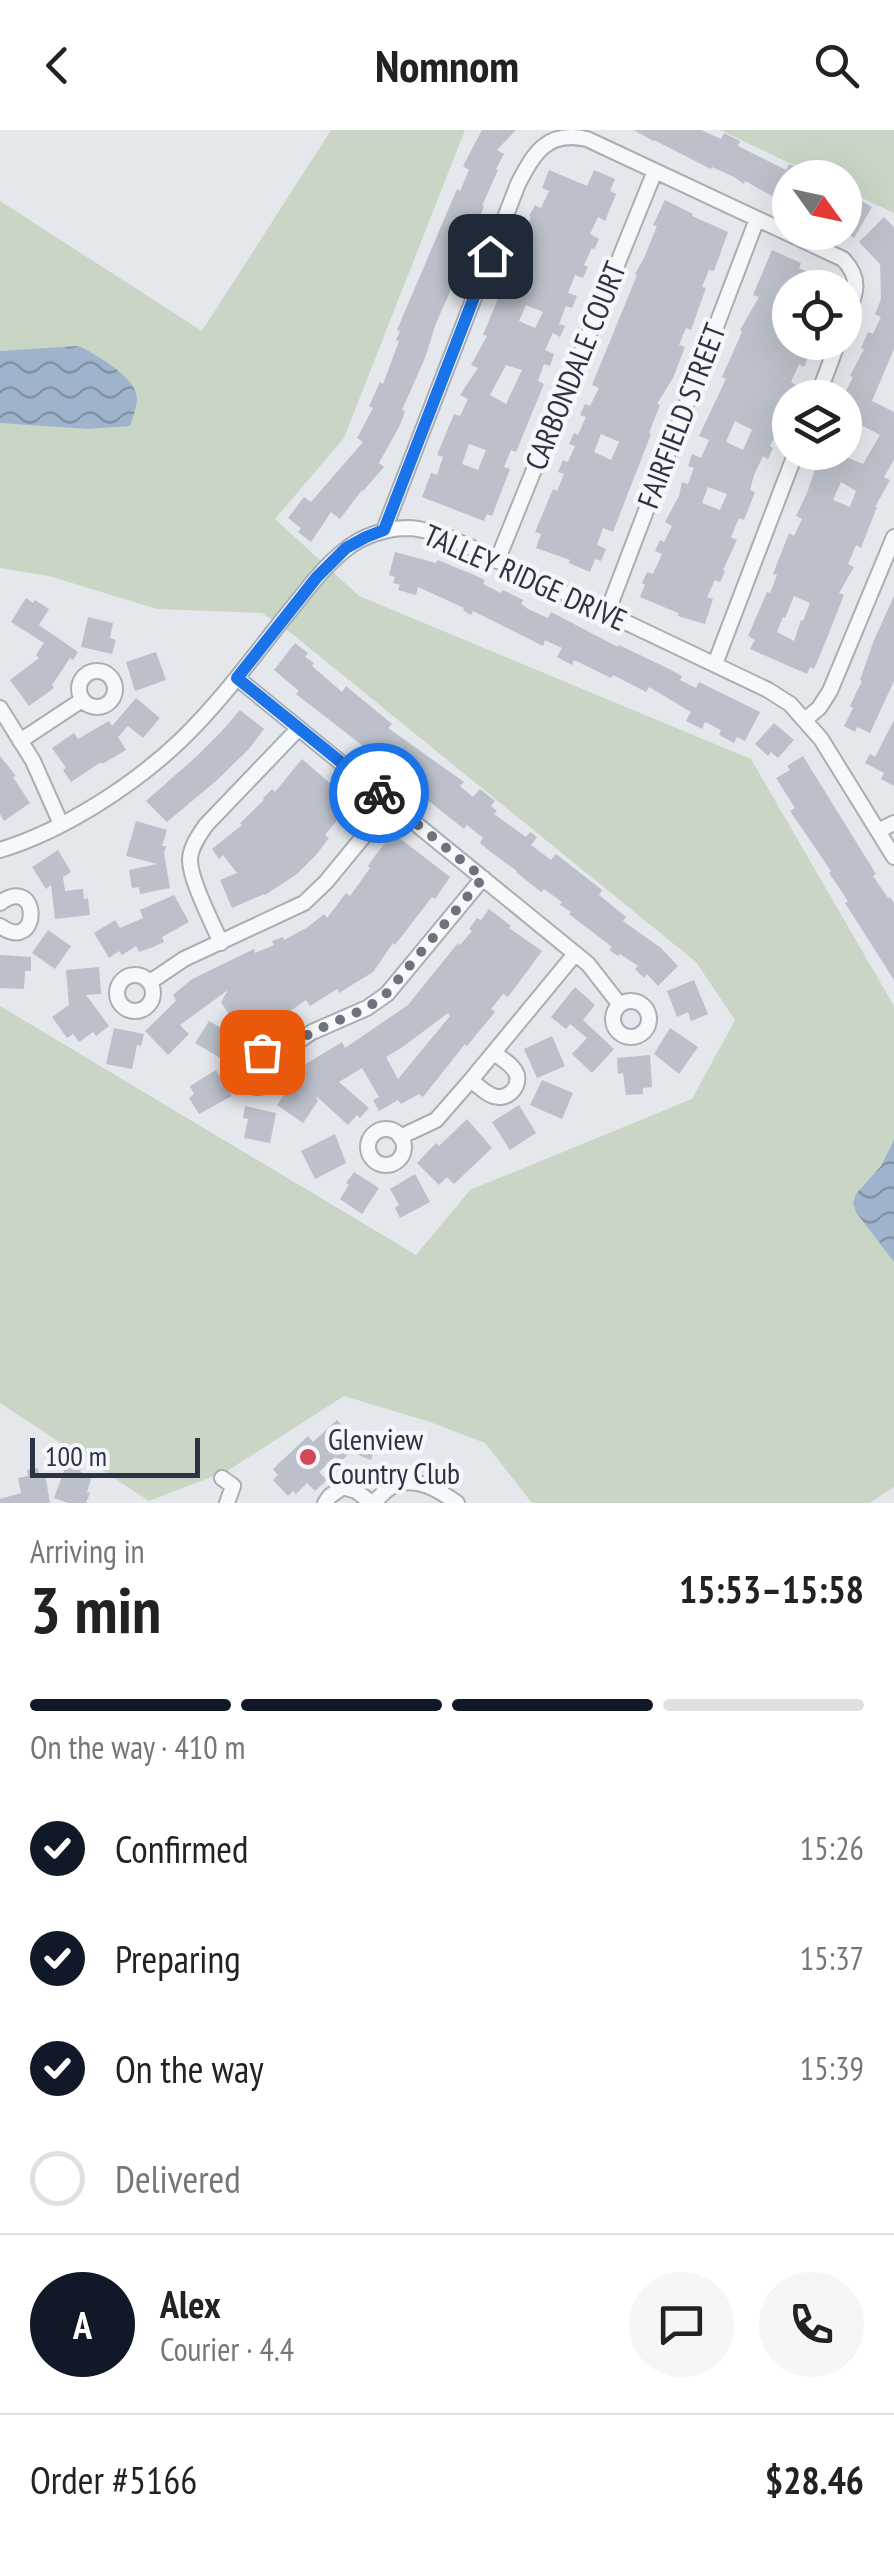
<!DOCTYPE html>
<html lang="en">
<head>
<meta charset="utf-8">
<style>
	body { margin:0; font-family:"PT Sans Narrow",sans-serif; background:#f6f6f6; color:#222; height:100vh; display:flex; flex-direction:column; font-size:38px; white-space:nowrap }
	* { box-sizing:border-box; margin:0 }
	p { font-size:32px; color:#767676 }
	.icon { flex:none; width:55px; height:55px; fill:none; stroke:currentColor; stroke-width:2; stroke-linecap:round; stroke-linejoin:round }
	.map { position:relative; height:1373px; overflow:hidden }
	.details { display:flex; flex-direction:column; background:#fff; flex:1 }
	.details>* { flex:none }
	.needle { width:65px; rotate:123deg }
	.controls { position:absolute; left:772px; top:30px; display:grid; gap:20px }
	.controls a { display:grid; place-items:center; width:90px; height:90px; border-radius:50%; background:#fff; box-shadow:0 10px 40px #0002; font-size:50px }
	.scale { position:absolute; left:30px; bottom:25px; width:170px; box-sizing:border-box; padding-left:10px; border:5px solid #2b3445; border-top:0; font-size:28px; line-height:35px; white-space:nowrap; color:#2b3445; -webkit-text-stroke:8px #f4f6f9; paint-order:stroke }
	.pin { position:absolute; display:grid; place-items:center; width:85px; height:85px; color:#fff; margin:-42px; border-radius:20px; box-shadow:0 5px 15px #0006 }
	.courier { position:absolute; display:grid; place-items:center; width:100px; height:100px; margin:-50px; border:8px solid #1a73e8; border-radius:50%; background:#fff; color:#222; box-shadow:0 2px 12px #0007 }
	.headline em { font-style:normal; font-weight:700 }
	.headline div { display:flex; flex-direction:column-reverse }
	.headline { display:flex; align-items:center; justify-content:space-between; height:170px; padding:0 30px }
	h1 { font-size:65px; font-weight:700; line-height:75px }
	.bar { display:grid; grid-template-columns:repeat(4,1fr); gap:15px 10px; align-content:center; height:120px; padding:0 30px }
	.bar i { height:12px; border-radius:8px; background:#e0e0e0 }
	.bar .active { background:#111827 }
	.bar p { grid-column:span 4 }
	.line { display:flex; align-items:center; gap:25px; padding:0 30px; border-top:2px solid #e0e0e0 }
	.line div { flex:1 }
	.round { display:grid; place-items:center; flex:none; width:105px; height:105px; border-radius:52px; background:#f6f6f6 }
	ol { padding:0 30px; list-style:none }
	li { display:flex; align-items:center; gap:30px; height:110px }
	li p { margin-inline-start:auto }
	li .icon { padding:10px; border-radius:50%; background:#111827; color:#fff; stroke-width:4 }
	li:last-child { color:#767676 }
	li i { width:55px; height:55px; border:5px solid #e0e0e0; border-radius:50% }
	header { display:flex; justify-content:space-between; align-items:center; height:130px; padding:0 30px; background:#fff; font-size:45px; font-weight:700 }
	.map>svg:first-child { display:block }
</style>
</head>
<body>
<header><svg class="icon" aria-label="back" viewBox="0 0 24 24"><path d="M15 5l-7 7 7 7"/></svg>Nomnom<svg class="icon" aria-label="search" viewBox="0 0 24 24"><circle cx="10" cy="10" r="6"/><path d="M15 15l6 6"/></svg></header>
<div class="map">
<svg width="894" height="1373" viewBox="0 0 894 1373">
	<defs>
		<pattern id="water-waves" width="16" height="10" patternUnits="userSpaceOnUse" patternTransform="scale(2.5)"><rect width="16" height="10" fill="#9fb4cc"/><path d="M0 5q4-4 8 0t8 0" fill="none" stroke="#8293a7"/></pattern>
	</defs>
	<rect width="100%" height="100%" fill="#e4e7ec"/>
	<path fill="#c9d6c5" d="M331,0H465L344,308L275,389L359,466L751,629L894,876V1357L869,1373H532L485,1313L430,1292L344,1266L227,1341L149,1371L0,1273V876L416,1125L470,1060L692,969L735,890L696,832L291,503L262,483L157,479L49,446L0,438V71L202,201Z
		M720,0H894V83L845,60V48L819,47Z"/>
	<path fill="url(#water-waves)" d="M78,216C93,222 132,246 136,263C139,273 133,287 130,296L88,299L0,293V221Z
		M894,1010V1132L856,1082L853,1073L856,1064L881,1036Z"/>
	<path fill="#bbc0ca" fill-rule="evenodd" d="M482,0H516L497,20L504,24L496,39L498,40L482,76H484L466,126L436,193L425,228L402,280L405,281L400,295L379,333L384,337L363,361L362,360L340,389L331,382L311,412L298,402L301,398L288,388L304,367L311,372L363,312L357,308L373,278L369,276L380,252L383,254L399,211L396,210L400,201L397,200L457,59L460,61L469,40L463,36Z
		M634,0H701L721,9L724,3L740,11L738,16L786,40L789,34L816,48H790V76L745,51L744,54L734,47L712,37L711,39L654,10L653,11Z
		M549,40L587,56L594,40L615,49L610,61L616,64L605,91L598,87L590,104L599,109L594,120L592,118L584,135L588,137L583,148L575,145L568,163L577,166L572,178L566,176L559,194L565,196L560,207L553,203L545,220L554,224L550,236L544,234L538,251L544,254L516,322L511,320L504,337L510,339L492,386L487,384L484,391L422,367L431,343L437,345L443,327L437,325L454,284L460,286L468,269L460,265L478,238L471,235L487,206L483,205L500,164L505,166L513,148L507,146L512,134L517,136L523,119L517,117L531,87L529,86L535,75L541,78L549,61L542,58ZM526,175L543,182L535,198L519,191ZM506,235L522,240L506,274L490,265ZM469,314L486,320L478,340L462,334Z
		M848,63L872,77L854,108L845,102V69Z
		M665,70L693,84L692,86L728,102L714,141L709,140L702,157L706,158L691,200L686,198L679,215L685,217L673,248L657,274L660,275L649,303L651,304L613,402L603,398L597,415L606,419L601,431L595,429L590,442L569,433L570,430L536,418L541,404L535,402L553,359L557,361L564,344L558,342L563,330L568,332L575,316L569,314L574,303L578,305L586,287L580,285L585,274L590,276L599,258L592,255L637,145L635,144L644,128L657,96L653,95ZM601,304L619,312L611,330L594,322Z
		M884,87L894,97V219L872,271L894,282V330L884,347L890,350L875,377H877L861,418L856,415L848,434L854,437L839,463L844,465L825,513L814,539L810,537L807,544L750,519L755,510L748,506L767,462L770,463L777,445L773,444L789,403L794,406L802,389L796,386L807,363L821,322H834L845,327V263L853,247L850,246L864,219L861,218L868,202L873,204L881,187L875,184L881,169L880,134L859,112ZM861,295L880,305L863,334L846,327ZM841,352L856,361L850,377L833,370ZM794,466L810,473L803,491L801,490L794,511L777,502L783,487L785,488Z
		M772,120L801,133L799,138L839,158H790V212H810L806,223L809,225L804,237L799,234L791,252L796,255L781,285L785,287L770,316L773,318L768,329L763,326L754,345L750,360L755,362L744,390L739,388L731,407L737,410L723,440L725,441L720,452L715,450L707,467L713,469L705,494L678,486V483L640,467L645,455L642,453L647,442L653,444L662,424L655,421L660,410L664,412L672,396L665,392L679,366L682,352L688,354L694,338L688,336L692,324L701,328L709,310L699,306L726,249L722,247L742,202L740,200L759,167L753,165ZM735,291L752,300L743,320L726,312ZM708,357L727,364L720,380L702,373Z
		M395,422L436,433L438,430L474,445L485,450L483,454L501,463L503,460L523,470L521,474L528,479L548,488L551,482L618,517L619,515L667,538L682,546L680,550L696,558L699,552L760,582L745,611L737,607L734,613L719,605L721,600L705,592L702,599L686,591L691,582L649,557L646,562L613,545L611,548L574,530L572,535L557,527L562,518L545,510L543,516L473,481L471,485L463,480L464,478L418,457L416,465L398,460L400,455L393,453L395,447L389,445Z
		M894,466V551L870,603L857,597L855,602L844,596L853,578L850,576L862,551L860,550L874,510Z
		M26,468L33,473L35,470L49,479L39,495L78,522L73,530L70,528L52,555L54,558L29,576L10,550L39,528L36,525L44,513L11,492Z
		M88,487L113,493L110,508L116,510L112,524L81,517Z
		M295,513L308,523L305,527L314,533L312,536L342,562L346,556L392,594L388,598L464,652L460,656L473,667L480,659L495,671L491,676L497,681L494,684L526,707L530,702L537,707L531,715L551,730L556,724L602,760L599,765L626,787L623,791L661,818L678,836L658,856L647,844L644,848L635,839L638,836L620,824L618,826L609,820L612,817L569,784L571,782L560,775L562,772L544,759L541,762L516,742L517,741L492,723L480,713L483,708L467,695L464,699L425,668L427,666L384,635L375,628L376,626L296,564L299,561L274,540Z
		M156,522L166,550L135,561L126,532Z
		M136,568L160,588L143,608L128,596L118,607L126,620L102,634L101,632L71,652L63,640L66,638L52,618L74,603L78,609L109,591L112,596Z
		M240,580L264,599L248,620L216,651L167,692L146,671L197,626L222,601Z
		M894,590V656L881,649L884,643L865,633L870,624L875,627Z
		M774,593L794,610L778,628L771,622L768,626L755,614Z
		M0,626L16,646L13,647L30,673L4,691L0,684Z
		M803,626L876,744L873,746L888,768L890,767L894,773V850L845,773L848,771L829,743L831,741L790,681L795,678L776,648L790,640L787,636Z
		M302,629L332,655L357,671L341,693L337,690L325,705L329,708L316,725L297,744L265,765L264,764L232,778L220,750L237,743L223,725L219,729L212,719L242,695L240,693L264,670L263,668L272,659L275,662Z
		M136,691L167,700L162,716H166L164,723L170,758L140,764L139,757L132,758L129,740L157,734L126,726Z
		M393,703L450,747L435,769L432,767L395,815L393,813L373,842L339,863L337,859L310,876L306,870L289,882L292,886L281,893L276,886L243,906L221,872L228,860L180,895L189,904L168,925L145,901L176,871L173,865L192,849L254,819L255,823L274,815L272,811L283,807L284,810L308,797L324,784L327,788L346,763L350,766L370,738L368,736L374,727Z
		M58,720L71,742L63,747L65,761L83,759L84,769L88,768L90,785L55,789L51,755L46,759L32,737Z
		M174,765L189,792L162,807L164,812L153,817L139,822L136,816L122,825L119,821L109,828L94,803L115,790L120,798L143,788L140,780Z
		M489,779L511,796L509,798L542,821L508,867L503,864L491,879L495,882L467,916L465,914L423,967L419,964L401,974L398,970L379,981L373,970L379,967L362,938L339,952L369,978L360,988L357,985L348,995L316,966L318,971L303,993L277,975L302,939L301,937L342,912L345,918L408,875L458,813L460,815L472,801L469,799L477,788L481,790ZM448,883L450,886L398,949L386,927L404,916Z
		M48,800L71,816L55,839L32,823Z
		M0,825L31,827V841H25L24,859L0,858Z
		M99,837L101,864L86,865L109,896L96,906L93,902L79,912L73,904L67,908L52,887L69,875L66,840Z
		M694,850L708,884L691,891L688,882L677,887L667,861Z
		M575,857L595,875L583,890L614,919L592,943L572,924L587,908L570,894L566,899L551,887Z
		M209,891L231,904L223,916L228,919L222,929L195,913Z
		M114,898L144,904L141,916L137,915L132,939L106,934Z
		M670,898L698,917L679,944L654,924Z
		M552,906L565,936L537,948L524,919Z
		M650,925L652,957L643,958V964L626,965L623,943L618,944L617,928Z
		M216,940L232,966L199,984L189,968L194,964L190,956Z
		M542,950L573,963L562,989L530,975Z
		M519,975L536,1003L510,1020L492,992Z
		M245,976L276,983L270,1013L244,1008L248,989L243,988Z
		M467,989L492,1018L454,1054L447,1047L439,1055L417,1033L436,1013L439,1016Z
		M335,1004L346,1033L315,1049L301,1021Z
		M354,1042L379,1058L362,1084L340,1069L349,1055L346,1053Z
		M415,1044L430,1072L400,1088L395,1078L399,1075L390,1059Z
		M337,1290L358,1313L375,1318L371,1330L351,1322L340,1332L335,1327L319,1342L327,1350L315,1361L307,1353L296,1364L293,1361L288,1366L273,1350L278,1345L273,1339L308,1306L313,1312Z
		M68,1330L83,1335L80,1342L92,1346L87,1362L90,1363L86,1373H68L54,1368Z
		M38,1338L39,1345L45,1344L50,1373H0V1369L21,1363L18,1348L28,1346L27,1340Z"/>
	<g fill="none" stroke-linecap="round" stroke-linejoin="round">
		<g stroke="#a9aeb7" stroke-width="18">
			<path id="minor" d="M817,268L838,212
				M384,400L518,54C534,23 547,0 587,9L843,129C864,151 854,167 845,192
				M497,431L655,41
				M607,483L757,89
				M715,534L796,322
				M79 559a18 18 0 1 1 36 0a18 18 0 1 1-36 0Z
				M237,548L588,834L620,875
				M0,578L33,631L61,694
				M806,589L819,578L830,561L894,407
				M20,611L82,570
				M878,701L894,693
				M0,720C63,701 134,655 181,610C219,573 251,530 284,488C303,465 321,439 345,420C362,406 386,398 408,398C444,399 501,433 535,449C613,486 691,523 768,560L790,574L821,609L894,727
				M0,773C41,743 41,825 0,796
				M221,813C212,792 190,750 190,730C190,718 199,705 206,695L298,599
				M117 863a18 18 0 1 1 36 0a18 18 0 1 1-36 0Z
				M150,852L184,829L304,773L326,752L391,673
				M613 889a18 18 0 1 1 36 0a18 18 0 1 1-36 0Z
				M240 939a18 18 0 1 1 36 0a18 18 0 1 1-36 0Z
				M273,928L312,902L367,878L387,864L483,748
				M471,950C477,955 484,962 491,965C504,972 520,960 517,945C514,935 502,929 494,923
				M368 1017a18 18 0 1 1 36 0a18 18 0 1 1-36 0Z
				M400,1007L436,990L471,950L575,824
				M222,1348L233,1356L227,1373
				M325,1373L330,1366L343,1357L356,1361L372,1373
				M373,1373C379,1368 386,1359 393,1356C415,1345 439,1360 457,1373"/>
		</g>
		<use href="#minor" stroke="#f7f8fa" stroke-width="14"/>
	</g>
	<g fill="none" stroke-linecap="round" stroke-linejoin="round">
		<path stroke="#6c737f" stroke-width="10" stroke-dasharray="0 18" d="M262,922L273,928L312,902L367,878L386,864L483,748L379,663"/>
		<path stroke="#1a73e8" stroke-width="12" d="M379,663L237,548L317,447L346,418L366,407L384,400L490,126"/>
	</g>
	<circle fill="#d1495b" stroke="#f4f6f9" stroke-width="4" cx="308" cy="1327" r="10"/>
	<g text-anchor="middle" stroke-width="9" stroke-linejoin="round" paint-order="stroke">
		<g font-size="30" fill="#2b3445" stroke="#f4f6f9">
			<text transform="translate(576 236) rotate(-68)" y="10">CARBONDALE COURT</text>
			<text transform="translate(682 286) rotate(-69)" y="10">FAIRFIELD STREET</text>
			<text transform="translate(525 448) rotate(24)" y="10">TALLEY RIDGE DRIVE</text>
		</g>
		<g font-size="30" fill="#2b3445" stroke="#f4f6f9" text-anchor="start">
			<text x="328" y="1320">Glenview<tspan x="328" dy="34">Country Club</tspan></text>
		</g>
	</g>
</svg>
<div class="controls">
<a><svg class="needle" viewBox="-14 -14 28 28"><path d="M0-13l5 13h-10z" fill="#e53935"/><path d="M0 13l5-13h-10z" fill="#767676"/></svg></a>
<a><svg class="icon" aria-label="locate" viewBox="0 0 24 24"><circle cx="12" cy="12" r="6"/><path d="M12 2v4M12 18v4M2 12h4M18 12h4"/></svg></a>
<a><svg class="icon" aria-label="layers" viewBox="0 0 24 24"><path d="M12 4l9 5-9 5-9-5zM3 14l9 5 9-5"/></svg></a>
</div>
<div class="scale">100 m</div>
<div class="pin" style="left:262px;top:922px;background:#ea580c"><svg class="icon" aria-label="bag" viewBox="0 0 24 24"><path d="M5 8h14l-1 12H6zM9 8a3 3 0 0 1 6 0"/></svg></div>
<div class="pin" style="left:490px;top:126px;background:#1f2937"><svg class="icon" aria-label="home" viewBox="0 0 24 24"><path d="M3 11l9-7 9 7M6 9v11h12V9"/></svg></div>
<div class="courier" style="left:379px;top:663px"><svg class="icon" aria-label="bike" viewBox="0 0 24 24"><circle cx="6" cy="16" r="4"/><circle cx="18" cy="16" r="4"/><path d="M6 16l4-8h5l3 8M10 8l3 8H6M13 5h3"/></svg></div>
</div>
<section class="details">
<div class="headline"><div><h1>3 min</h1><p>Arriving in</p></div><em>15:53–15:58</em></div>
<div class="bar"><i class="active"></i><i class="active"></i><i class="active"></i><i></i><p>On the way · 410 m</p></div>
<ol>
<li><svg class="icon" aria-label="check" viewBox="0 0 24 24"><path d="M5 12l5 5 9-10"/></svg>Confirmed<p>15:26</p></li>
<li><svg class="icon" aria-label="check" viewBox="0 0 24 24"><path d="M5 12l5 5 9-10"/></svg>Preparing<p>15:37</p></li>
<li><svg class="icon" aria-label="check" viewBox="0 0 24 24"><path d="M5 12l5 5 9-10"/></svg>On the way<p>15:39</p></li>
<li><i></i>Delivered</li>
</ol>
<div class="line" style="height:180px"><b class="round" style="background:#111827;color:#fff">A</b><div><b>Alex</b><p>Courier · 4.4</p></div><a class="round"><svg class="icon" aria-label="chat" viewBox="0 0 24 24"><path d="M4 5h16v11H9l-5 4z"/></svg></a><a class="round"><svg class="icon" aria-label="phone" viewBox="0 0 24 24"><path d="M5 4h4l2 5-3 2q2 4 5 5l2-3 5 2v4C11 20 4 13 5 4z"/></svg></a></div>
<div class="line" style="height:130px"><div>Order #5166</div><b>$28.46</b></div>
</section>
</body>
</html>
